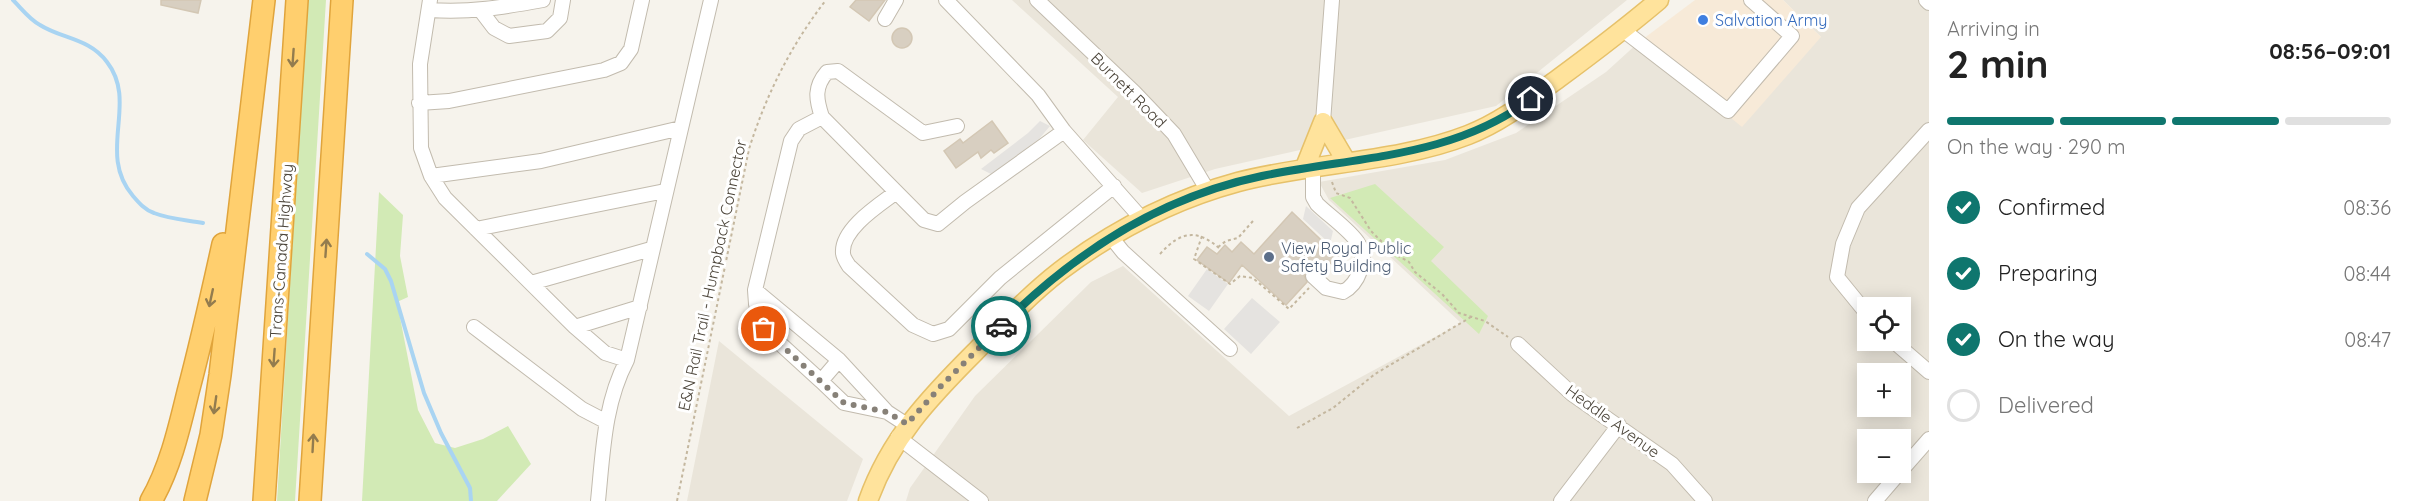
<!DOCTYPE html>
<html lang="en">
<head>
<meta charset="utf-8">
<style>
	body { margin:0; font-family:Quicksand,sans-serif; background:#f6f6f6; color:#222; height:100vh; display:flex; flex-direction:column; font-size:22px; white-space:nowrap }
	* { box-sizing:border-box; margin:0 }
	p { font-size:20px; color:#767676 }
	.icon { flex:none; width:33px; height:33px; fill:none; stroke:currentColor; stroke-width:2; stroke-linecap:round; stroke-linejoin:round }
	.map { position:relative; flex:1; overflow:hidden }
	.panel { display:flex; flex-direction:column; background:#fff; width:480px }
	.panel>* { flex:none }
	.fabs { position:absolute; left:1857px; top:297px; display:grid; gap:12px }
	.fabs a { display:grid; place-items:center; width:54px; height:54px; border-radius:0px; background:#fff; box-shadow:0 3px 15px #0003; font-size:30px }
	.pin { position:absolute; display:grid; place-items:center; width:51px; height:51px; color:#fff; margin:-26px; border:3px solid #fff; border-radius:50%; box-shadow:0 2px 6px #0007 }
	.courier { position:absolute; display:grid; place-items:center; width:60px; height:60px; margin:-30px; border:4px solid #0f766e; border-radius:50%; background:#fff; color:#222; box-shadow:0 2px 8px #0007 }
	.head em { font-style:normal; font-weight:700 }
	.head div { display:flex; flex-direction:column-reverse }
	.head { display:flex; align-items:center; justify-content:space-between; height:102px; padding:0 18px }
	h1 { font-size:39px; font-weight:700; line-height:45px }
	.bar { display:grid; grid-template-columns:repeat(4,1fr); gap:9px 6px; align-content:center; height:72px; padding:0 18px }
	.bar i { height:8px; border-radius:4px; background:#e0e0e0 }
	.bar .current { background:#0f766e }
	.bar p { grid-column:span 4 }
	ol { padding:0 18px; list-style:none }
	li { display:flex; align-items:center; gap:18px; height:66px }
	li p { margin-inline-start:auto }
	li .icon { padding:6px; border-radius:50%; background:#0f766e; color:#fff; stroke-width:4 }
	li:last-child { color:#767676 }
	li i { width:33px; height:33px; border:3px solid #e0e0e0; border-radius:50% }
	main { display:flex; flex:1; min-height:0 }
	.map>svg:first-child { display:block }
</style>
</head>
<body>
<main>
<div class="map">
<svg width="1929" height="501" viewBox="0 0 1929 501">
	<rect width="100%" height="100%" fill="#f6f3ec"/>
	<path fill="#eae5da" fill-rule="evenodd" d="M1012,0H1627L1496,106L1215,169L1142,193L1083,140L1118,97Z
		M1783,0H1929V501H906L910,488L975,396L1091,282L1123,266L1289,416L1461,323L1329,200L1319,182L1445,160L1516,133L1606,72L1639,42L1821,37ZM1868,308H1900V340H1868ZM1868,374H1900V406H1868ZM1868,440H1900V472H1868Z
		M719,341L863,459L847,501H687Z"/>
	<path fill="#f7ead8" d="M1695,0H1783L1821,37L1742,127L1639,42Z"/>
	<path fill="#d2eab5" d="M307,0H326L295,501H277Z
		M1375,184L1444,247L1431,261L1488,316L1479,334L1330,198Z
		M379,192L403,215L400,256L408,297L397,302L418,410L435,443L455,448L483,439L508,426L531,464L497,501H362Z"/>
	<path fill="#e5e3e0" d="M1040,121L1050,126L1039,139L991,174L981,169L1028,133Z
		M1306,206L1333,231L1330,244L1303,219Z
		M1207,269L1228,284L1209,311L1188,296Z
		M1252,298L1280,322L1251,354L1224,329Z"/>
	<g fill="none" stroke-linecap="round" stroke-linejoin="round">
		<path stroke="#a9d4f2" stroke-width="4" d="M13,0C22,9 29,19 40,25C62,39 89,38 107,62C139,103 96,153 133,196C139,203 145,210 154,213C169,219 187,220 203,223
			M367,254L385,269L391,281L424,393L441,433L470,488L471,501"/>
	</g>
	<path fill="#d8cfc1" stroke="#d3c7b4" stroke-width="1.5" d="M161,0H201L198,13L161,5Z
		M856,0H885L869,21L850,7Z
		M892 38a10 10 0 1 1 20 0a10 10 0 1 1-20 0Z
		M992,121L1008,143L994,153L991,150L981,158L978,152L956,168L944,151L960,139L963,143Z
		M1292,212L1343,261L1336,268L1327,260L1319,269L1314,267L1307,270L1304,275L1307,282L1286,305L1242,265L1229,283L1197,260L1207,247L1217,254L1225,245L1232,252L1241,242L1254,254Z"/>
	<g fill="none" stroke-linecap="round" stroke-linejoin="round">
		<g stroke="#c2bbae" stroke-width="16">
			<path id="minor" d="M430,0L420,64L421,148L431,176L445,198L575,327L605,353L627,360
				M946,0L1038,95L1064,131L1142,219
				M1037,0L1134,92L1174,134L1208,191
				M1926,0L1929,3
				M430,10C469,13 504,7 543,0
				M481,11L494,28L509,36L547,31L560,18L563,0
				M885,19L896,0
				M1623,30L1728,111L1792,36L1751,0
				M419,103L449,101L604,70L621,63L631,49L642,0
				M822,117L799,129L791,141L755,290L756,304L764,329L821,381L844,403L887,412
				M1323,122L1332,0
				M957,126L923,133L838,71L827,72C814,87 816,99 822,117L924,220L938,224L965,202L1064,131
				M431,176L541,161L681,128
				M895,193C879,205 841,229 843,253C843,257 847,263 849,266L913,325L933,334L949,329L1000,278L1114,186
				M476,229L665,191
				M1111,237L1123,252L1230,349
				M1313,276L1326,288L1343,292C1358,284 1369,259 1358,243C1350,230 1328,215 1317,204L1313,197V166
				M531,283L651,249
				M755,290L839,360L887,412L907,425
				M1868,315L1837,277L1843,244L1858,208L1929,130
				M474,327L582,409L605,421
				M575,327L640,307
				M1892,340L1929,372
				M1518,344L1572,394L1672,464L1705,501
				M821,381L839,360
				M898,437L981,501
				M1900,472L1929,439
				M598,501C603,452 604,404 627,360L711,0
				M1561,501L1619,425
				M1875,501L1900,472"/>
		</g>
		<g stroke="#e6c16a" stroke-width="21">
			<path id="major" d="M1323,122L1346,161
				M1305,167L1323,122
				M868,501C890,439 929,398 975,352C1002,324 1029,295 1060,271C1113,231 1175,199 1238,182C1314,162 1396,163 1468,135C1502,122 1530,99 1559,78C1593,53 1627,27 1659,0"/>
		</g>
		<g stroke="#e0a43c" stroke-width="24">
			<path id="highway" d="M151,501C170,468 179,429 188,392C201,343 212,294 223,244
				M195,501L211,435L220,375L264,0
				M264,501L297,0
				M310,501L342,0"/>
		</g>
		<path stroke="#c4b79f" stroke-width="2" stroke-dasharray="3 3" stroke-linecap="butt" d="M1332,182L1336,193L1350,198L1371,231L1393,253L1409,262L1415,272L1442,294L1459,313L1485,321L1508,337
			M1202,236L1194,259L1230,284L1240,276L1253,278L1289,309L1309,288
			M1218,247L1226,241L1238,238L1253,221
			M1160,254C1181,230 1199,229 1221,250
			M1297,428L1333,408L1375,374L1471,317
			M677,501L749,149C766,95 791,45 826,0"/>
		<use href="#minor" stroke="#fff" stroke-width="14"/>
		<use href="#major" stroke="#ffe39c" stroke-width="18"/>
		<use href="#highway" stroke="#ffcf6e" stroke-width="21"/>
	</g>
	<defs><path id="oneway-shaft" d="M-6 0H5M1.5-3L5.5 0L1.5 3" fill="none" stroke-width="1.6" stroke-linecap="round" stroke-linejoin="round" transform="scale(1.5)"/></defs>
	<g stroke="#937c4e">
		<use href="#oneway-shaft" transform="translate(293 58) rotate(94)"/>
		<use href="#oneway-shaft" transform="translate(326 248) rotate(-86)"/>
		<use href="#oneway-shaft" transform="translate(211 298) rotate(102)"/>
		<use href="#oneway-shaft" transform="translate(274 358) rotate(94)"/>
		<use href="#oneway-shaft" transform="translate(215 405) rotate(98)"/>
		<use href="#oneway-shaft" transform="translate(313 443) rotate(-87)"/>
	</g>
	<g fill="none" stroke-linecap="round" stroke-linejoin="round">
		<path stroke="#878178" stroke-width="6" stroke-dasharray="0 10.8" d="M764,329L844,403L887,412L907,424L942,385L1001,326"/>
		<path stroke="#0f766e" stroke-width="8" d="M1001,326C1074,253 1160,197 1262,176C1356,156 1451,159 1531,99"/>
	</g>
	<circle fill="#3f7fe0" stroke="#fff" stroke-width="2" cx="1703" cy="20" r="6"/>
	<circle fill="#5c6f8a" stroke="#fff" stroke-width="2" cx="1269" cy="257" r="6"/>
	<g text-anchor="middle" stroke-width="6" stroke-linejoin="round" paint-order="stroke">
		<g font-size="16" fill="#366cbe" stroke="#fff" text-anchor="start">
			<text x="1715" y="26">Salvation Army</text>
		</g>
		<g font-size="16" fill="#4b4439" stroke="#fff">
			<text transform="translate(1129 90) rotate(45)" y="6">Burnett Road</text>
			<text transform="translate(281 251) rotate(-86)" y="6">Trans-Canada Highway</text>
			<text transform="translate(712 275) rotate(-78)" y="6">E&amp;N Rail Trail - Humpback Connector</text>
			<text transform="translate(1613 421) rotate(36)" y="6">Heddle Avenue</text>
		</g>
		<g font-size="16" fill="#4e5e75" stroke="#fff" text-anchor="start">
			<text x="1281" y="254">View Royal Public<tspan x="1281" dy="18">Safety Building</tspan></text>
		</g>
	</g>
</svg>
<div class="fabs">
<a><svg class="icon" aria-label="locate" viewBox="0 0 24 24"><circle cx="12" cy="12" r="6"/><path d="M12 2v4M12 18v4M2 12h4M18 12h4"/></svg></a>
<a>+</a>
<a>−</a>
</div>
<div class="pin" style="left:764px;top:329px;background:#ea580c"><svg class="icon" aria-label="bag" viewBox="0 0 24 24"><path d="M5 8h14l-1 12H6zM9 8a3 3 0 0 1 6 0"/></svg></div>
<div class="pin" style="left:1531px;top:99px;background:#1f2937"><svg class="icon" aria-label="home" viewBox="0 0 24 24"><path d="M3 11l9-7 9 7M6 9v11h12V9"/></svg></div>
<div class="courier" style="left:1001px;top:326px"><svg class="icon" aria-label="car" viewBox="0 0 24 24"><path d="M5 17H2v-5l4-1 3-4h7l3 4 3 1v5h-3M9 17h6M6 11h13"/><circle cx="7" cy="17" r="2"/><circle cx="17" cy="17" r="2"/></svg></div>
</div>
<section class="panel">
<div class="head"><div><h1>2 min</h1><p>Arriving in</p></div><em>08:56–09:01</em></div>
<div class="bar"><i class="current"></i><i class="current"></i><i class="current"></i><i></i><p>On the way · 290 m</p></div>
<ol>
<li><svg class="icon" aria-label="check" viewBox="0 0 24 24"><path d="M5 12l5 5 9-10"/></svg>Confirmed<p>08:36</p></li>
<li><svg class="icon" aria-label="check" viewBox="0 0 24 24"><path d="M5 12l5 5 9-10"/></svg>Preparing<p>08:44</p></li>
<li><svg class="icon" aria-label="check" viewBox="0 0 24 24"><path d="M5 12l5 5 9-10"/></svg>On the way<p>08:47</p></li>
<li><i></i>Delivered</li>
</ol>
</section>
</main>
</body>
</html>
